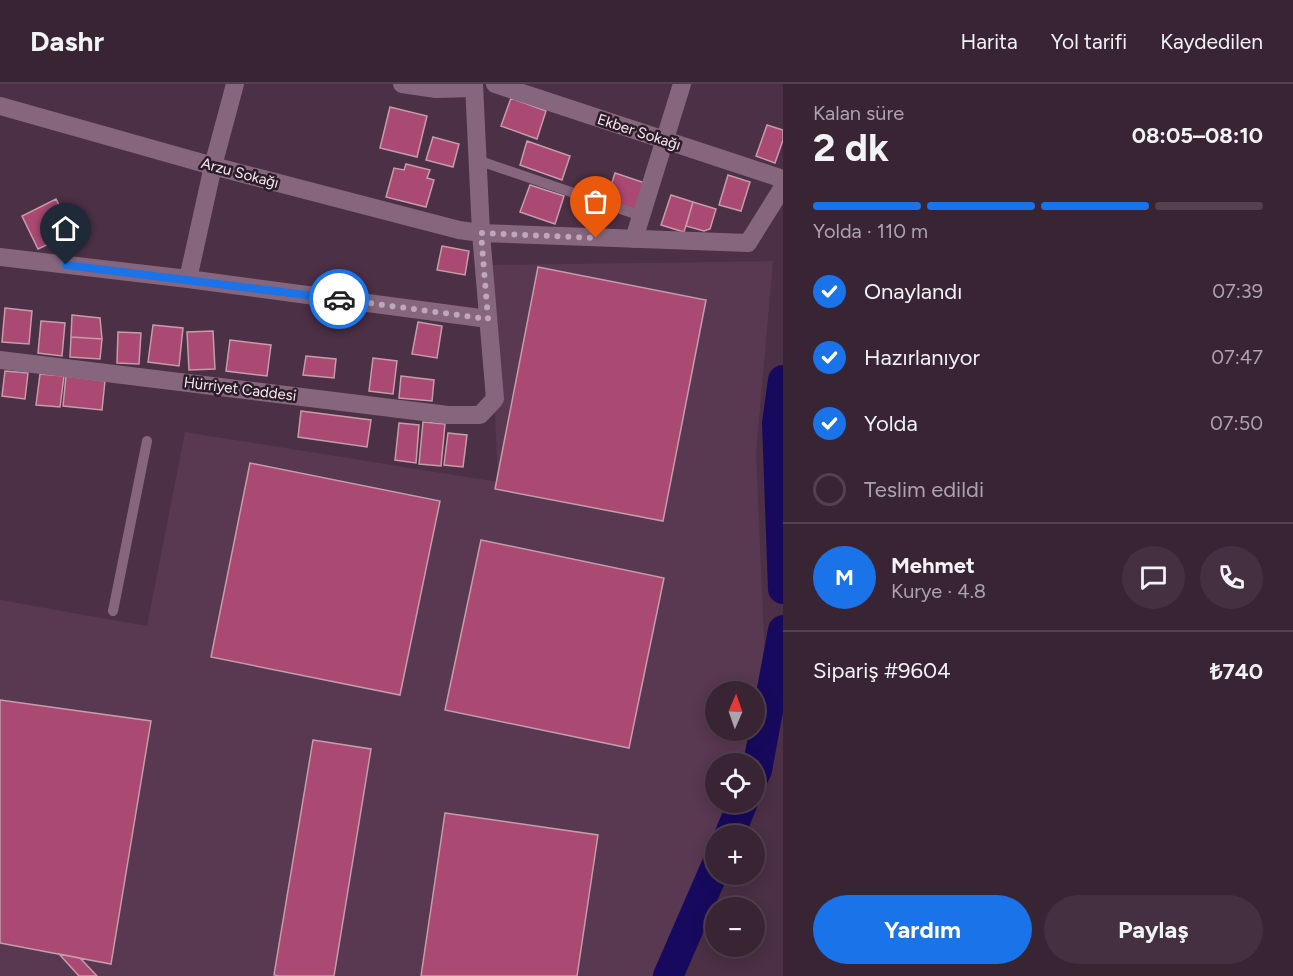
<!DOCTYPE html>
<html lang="tr">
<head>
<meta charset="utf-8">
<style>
	body { margin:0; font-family:Figtree,sans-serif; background:#443040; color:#f1f3f6; height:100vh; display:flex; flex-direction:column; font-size:22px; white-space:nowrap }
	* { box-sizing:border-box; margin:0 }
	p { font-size:20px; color:#aba4ac }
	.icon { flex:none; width:33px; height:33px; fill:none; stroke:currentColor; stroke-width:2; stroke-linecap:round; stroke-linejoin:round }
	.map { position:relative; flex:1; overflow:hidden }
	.details { display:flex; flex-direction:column; background:#392434; width:510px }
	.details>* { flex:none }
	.needle { width:39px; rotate:2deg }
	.fabs { position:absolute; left:705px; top:597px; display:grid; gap:12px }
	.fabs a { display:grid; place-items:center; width:60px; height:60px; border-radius:50%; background:#392434; box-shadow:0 3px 15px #0003,0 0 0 2px #53414f; font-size:30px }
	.pin { position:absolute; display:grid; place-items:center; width:51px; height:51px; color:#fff; margin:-62px -26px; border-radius:50% 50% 50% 0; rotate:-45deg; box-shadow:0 0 6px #0007 }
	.pin .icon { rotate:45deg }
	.courier { position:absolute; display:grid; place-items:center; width:60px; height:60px; margin:-30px; border:4px solid #1a73e8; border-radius:50%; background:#fff; color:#222; box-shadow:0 2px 8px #0007 }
	.summary em { font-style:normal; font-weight:700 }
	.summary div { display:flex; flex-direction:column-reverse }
	.summary { display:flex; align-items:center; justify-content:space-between; height:102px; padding:0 30px }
	h1 { font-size:39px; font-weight:700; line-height:45px }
	.bar { display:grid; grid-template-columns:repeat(4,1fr); gap:9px 6px; align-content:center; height:72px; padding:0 30px }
	.bar i { height:8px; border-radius:4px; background:#53414f }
	.bar .current { background:#1a73e8 }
	.bar p { grid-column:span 4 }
	.line { display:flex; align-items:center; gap:15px; padding:0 30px; border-top:2px solid #53414f }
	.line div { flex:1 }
	.round { display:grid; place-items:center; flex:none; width:63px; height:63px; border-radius:32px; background:#443040 }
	ol { padding:0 30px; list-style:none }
	li { display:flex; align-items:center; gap:18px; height:66px }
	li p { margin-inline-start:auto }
	li .icon { padding:6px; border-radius:50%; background:#1a73e8; color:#fff; stroke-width:4 }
	li:last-child { color:#aba4ac }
	li i { width:33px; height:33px; border:3px solid #53414f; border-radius:50% }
	.button { display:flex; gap:12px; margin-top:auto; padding:12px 30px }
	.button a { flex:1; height:69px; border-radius:36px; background:#1a73e8; color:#fff; font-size:24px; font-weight:700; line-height:69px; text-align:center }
	.button a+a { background:#443040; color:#f1f3f6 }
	header { display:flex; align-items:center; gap:36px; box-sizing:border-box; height:84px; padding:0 30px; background:#392434; border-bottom:2px solid #53414f }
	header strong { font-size:28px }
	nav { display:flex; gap:33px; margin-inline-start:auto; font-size:21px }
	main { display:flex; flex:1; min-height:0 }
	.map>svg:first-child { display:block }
</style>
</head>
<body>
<header>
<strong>Dashr</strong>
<nav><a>Harita</a><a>Yol tarifi</a><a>Kaydedilen</a></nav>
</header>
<main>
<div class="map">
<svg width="783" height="892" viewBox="0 0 783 892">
	<rect width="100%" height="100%" fill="#4c3045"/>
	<path fill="#593851" d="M773,177L756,370L765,575L755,632L754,608H716V646L752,647L746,679L716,680V718L739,719L738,724L724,751L716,752L715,769L655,892H0V516L147,542L185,348L498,398L488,181Z"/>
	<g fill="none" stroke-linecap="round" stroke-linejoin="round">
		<path stroke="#170a5e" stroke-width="30" d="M783,296L777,339L783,505
			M754,692L757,686L783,546
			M729,752L743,718
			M668,892L716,782"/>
	</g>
	<path fill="#aa4972" stroke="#c59caa" stroke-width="1.5" d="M511,14L546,27L537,55L501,42Z
		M390,23L427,32L417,73L380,64Z
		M767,41L783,46V56L775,79L756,72Z
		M433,53L459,60L453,83L426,76Z
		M527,57L570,72L562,96L520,81Z
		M406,80L430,86L427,94L434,96L426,123L386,113L394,84L404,86Z
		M615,89L645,99L636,126L606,117Z
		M728,91L750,98L741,127L719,121Z
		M530,101L564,112L555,140L520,128Z
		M671,111L693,118L684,148L661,141Z
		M56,115L73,149L38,165L22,132Z
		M693,118L716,125L710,145L704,147L686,142Z
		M442,162L469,167L465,191L437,186Z
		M538,183L706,216L663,437L495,405Z
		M5,224L32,227L29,260L2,258Z
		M72,231L100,234L102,255L71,253Z
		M41,237L65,239L62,272L38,269Z
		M418,238L442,242L437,274L412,270Z
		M153,241L183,244L179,282L148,278Z
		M213,247L215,285L189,286L187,248Z
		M118,248L141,249L139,280L117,279Z
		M71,253L102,255L100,275L70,273Z
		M230,256L271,261L267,292L226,287Z
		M306,272L336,275L334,294L303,291Z
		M373,274L397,277L393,310L369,307Z
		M5,287L28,289L25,315L2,312Z
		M40,290L64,292L60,323L36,321Z
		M66,292L105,297L102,326L63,322Z
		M401,292L434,296L432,317L399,314Z
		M301,327L371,336L367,363L298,353Z
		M423,338L445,340L441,382L419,380Z
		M399,339L419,341L416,379L395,376Z
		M448,349L467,351L463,383L444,381Z
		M250,379L440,417L400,611L211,573Z
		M481,456L664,494L629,664L445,626Z
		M0,616L151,637L111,880L0,859Z
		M313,656L371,665L334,892H279L274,891Z
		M445,729L598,751L577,892H421Z
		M59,870L80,874L97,892H79Z"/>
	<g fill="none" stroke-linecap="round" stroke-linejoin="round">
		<path stroke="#85667d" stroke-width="10" d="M477,76L641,132
			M113,527L147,357"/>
		<path stroke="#85667d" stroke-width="18" d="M402,0L436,5L474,4
			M495,0L783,95
			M0,22L213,82L459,146L481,149
			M634,155L682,0
			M0,173L188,195L488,235
			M188,195L213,82L235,0"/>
		<path stroke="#85667d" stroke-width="18" d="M481,149L748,159L783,103
			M0,276L448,331H480L495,315L481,149L474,0"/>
	</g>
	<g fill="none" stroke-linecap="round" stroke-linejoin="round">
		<path stroke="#bea8b7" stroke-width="6" stroke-dasharray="0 10.8" d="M339,215L488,235L481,149L596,154"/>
		<path stroke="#1a73e8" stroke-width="8" d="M66,181L339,215"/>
	</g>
	<g text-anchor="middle" stroke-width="5" stroke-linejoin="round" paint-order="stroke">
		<g font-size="15" fill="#fbe8f5" stroke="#2a1d27">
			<text transform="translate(639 48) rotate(18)" y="5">Ekber Sokağı</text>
			<text transform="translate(240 89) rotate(15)" y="5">Arzu Sokağı</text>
			<text transform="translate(240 305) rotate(7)" y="5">Hürriyet Caddesi</text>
		</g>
	</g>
</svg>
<div class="fabs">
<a><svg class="needle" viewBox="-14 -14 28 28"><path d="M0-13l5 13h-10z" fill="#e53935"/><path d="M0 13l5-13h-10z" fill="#aba4ac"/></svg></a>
<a><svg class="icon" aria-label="locate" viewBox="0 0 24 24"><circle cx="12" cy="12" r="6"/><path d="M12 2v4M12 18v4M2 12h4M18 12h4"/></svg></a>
<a>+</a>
<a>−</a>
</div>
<div class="pin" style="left:596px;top:154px;background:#ea580c"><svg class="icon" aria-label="bag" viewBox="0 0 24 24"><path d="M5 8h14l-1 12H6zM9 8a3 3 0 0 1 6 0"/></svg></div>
<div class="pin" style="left:66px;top:181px;background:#1f2937"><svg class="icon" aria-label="home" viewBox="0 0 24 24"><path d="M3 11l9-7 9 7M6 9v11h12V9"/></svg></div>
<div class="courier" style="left:339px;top:215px"><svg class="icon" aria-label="car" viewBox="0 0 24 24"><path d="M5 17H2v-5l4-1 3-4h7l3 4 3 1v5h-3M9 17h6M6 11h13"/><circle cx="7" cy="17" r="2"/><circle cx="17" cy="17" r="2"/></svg></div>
</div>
<section class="details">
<div class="summary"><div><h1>2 dk</h1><p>Kalan süre</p></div><em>08:05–08:10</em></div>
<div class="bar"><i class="current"></i><i class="current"></i><i class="current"></i><i></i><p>Yolda · 110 m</p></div>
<ol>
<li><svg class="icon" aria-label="check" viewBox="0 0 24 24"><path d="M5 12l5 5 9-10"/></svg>Onaylandı<p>07:39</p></li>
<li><svg class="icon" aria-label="check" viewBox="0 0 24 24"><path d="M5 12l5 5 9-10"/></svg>Hazırlanıyor<p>07:47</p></li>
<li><svg class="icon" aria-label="check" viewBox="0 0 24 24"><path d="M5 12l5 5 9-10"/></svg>Yolda<p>07:50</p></li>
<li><i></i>Teslim edildi</li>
</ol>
<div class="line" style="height:108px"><b class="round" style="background:#1a73e8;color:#fff">M</b><div><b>Mehmet</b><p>Kurye · 4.8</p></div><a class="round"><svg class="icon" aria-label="chat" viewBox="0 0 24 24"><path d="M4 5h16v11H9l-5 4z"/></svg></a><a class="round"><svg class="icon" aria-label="phone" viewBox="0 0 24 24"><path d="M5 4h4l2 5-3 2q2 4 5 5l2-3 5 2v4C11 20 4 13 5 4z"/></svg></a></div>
<div class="line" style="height:78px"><div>Sipariş #9604</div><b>₺740</b></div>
<div class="button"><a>Yardım</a><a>Paylaş</a></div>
</section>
</main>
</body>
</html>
